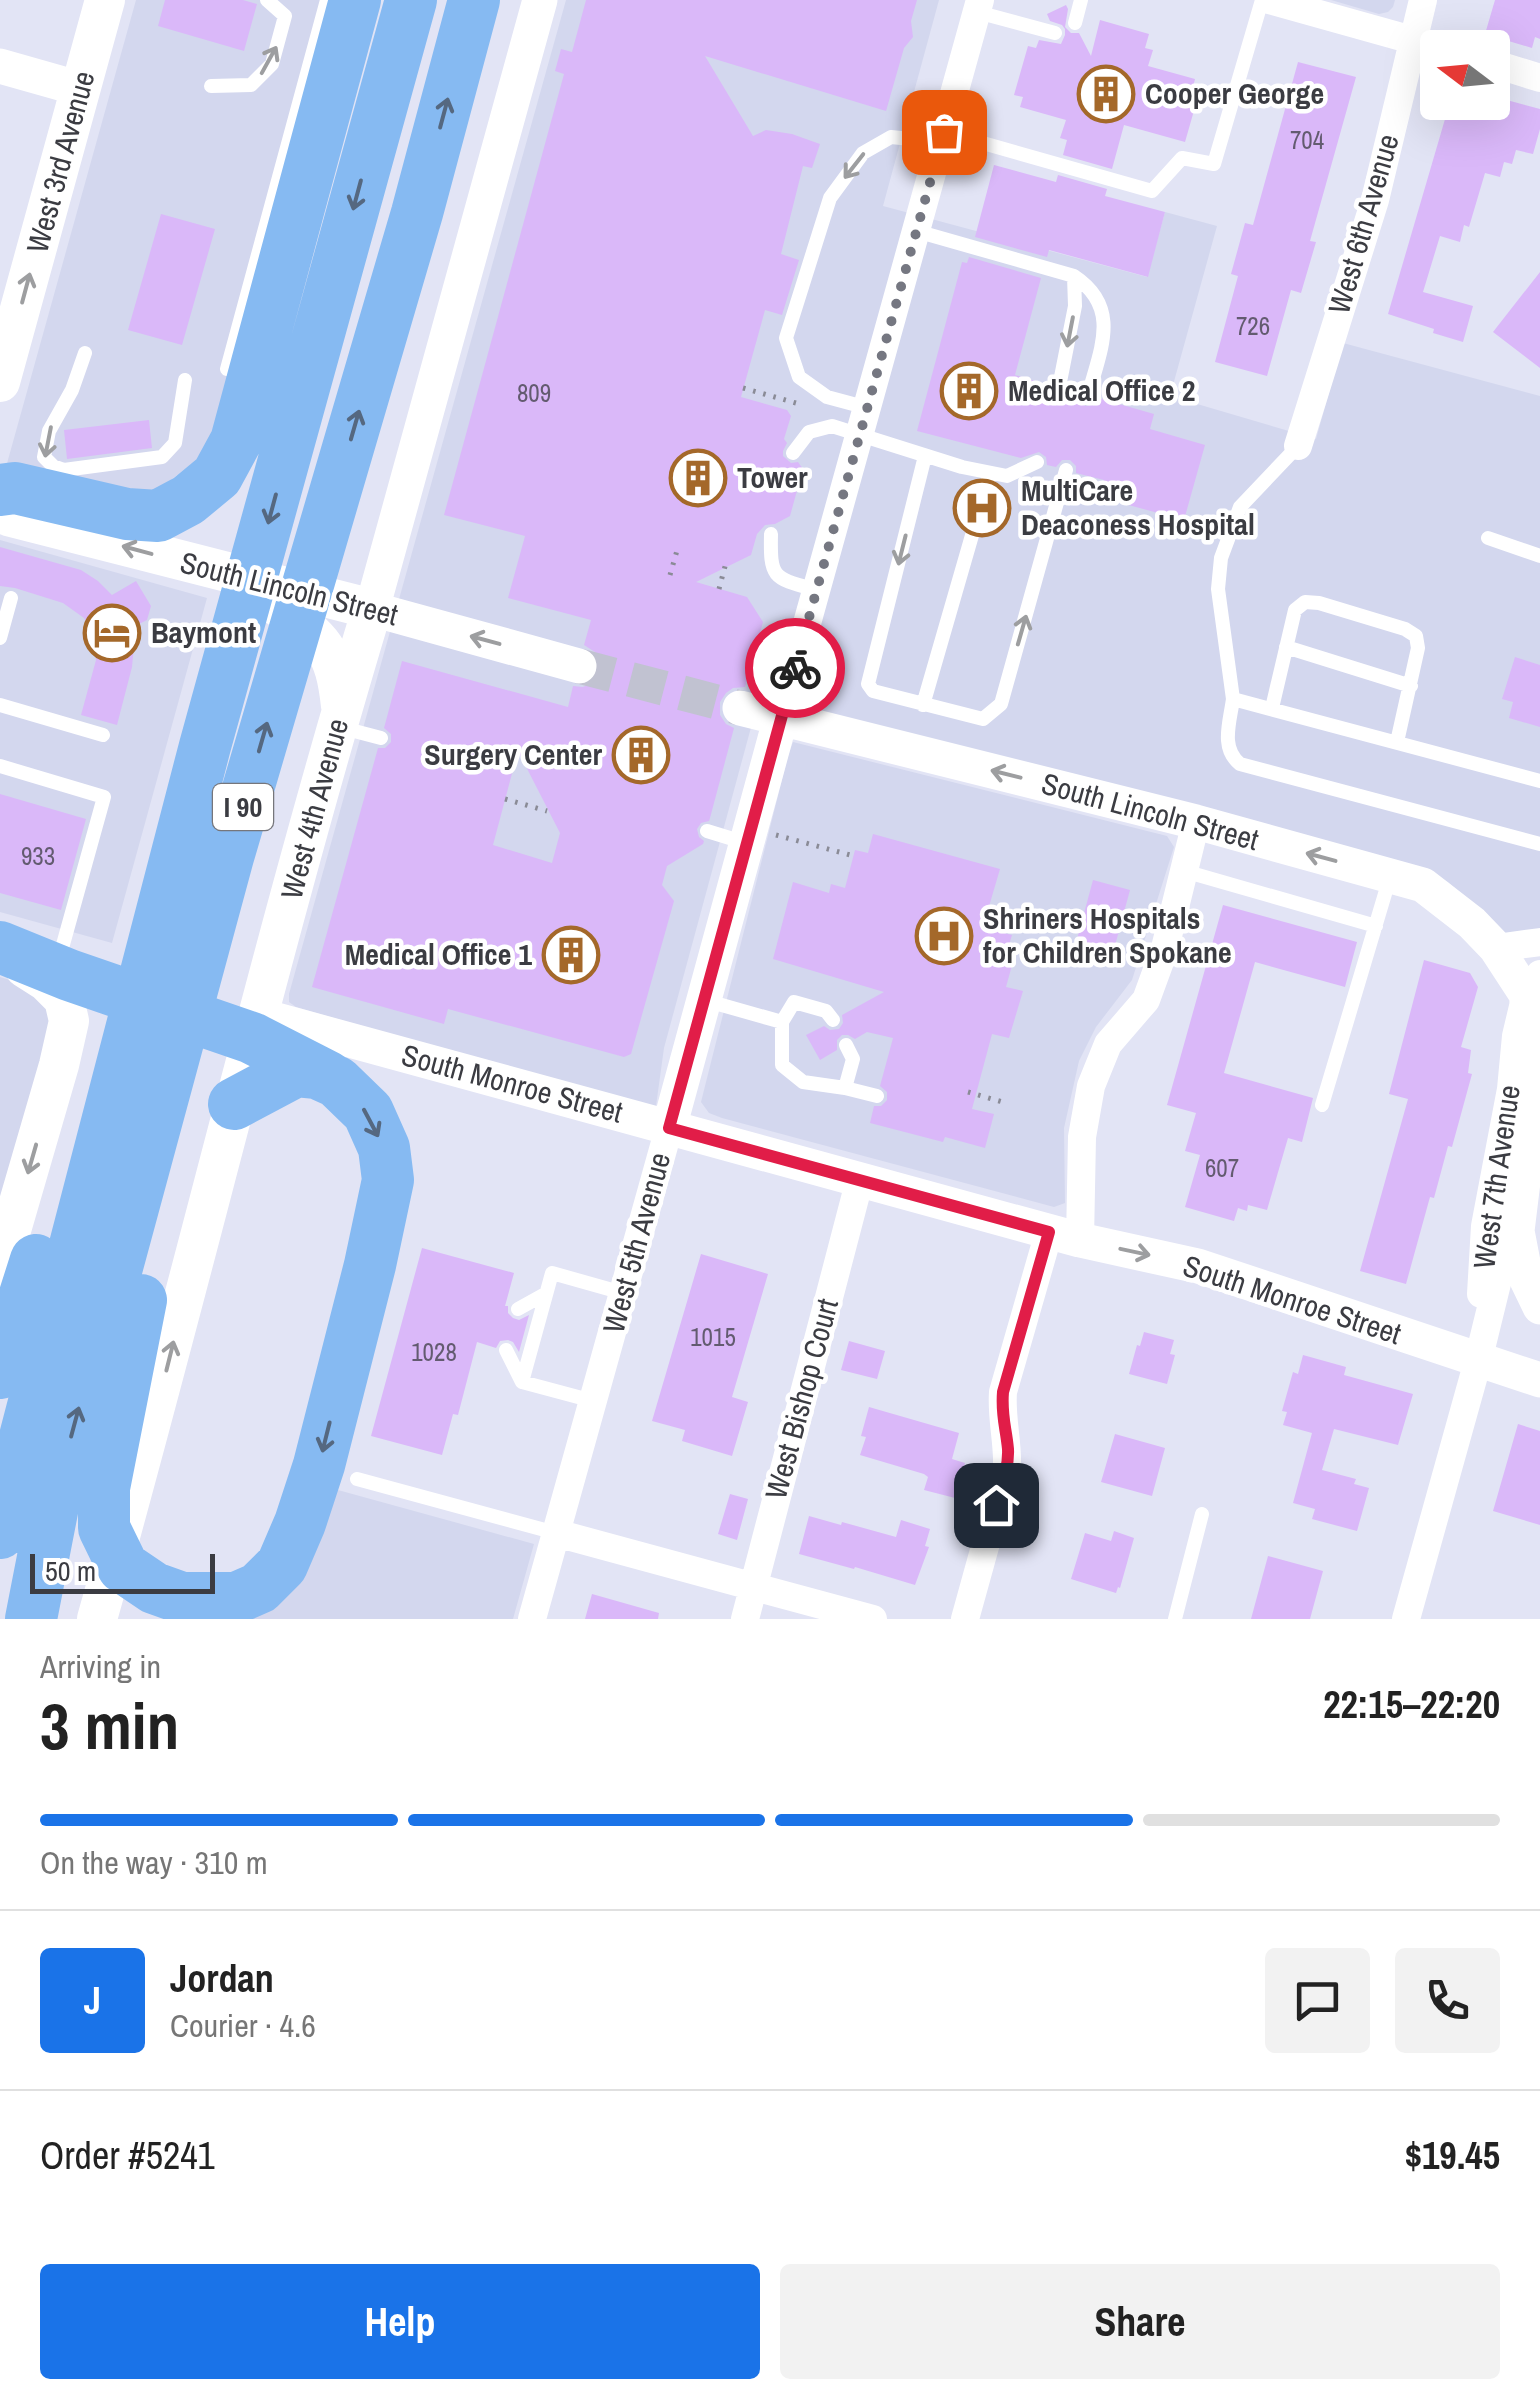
<!DOCTYPE html>
<html lang="en">
<head>
<meta charset="utf-8">
<style>
	body { margin:0; font-family:"Archivo Narrow",sans-serif; background:#f2f2f2; color:#222; height:100vh; display:flex; flex-direction:column; font-size:38px; white-space:nowrap }
	* { box-sizing:border-box; margin:0 }
	p { font-size:32px; color:#767676 }
	.icon { flex:none; width:55px; height:55px; fill:none; stroke:currentColor; stroke-width:2; stroke-linecap:round; stroke-linejoin:round }
	.map { position:relative; height:1619px; overflow:hidden }
	.sheet { display:flex; flex-direction:column; background:#fff; flex:1 }
	.sheet>* { flex:none }
	.needle { width:65px; rotate:286deg }
	.controls { position:absolute; left:1420px; top:30px; display:grid; gap:20px }
	.controls a { display:grid; place-items:center; width:90px; height:90px; border-radius:10px; background:#fff; box-shadow:0 10px 40px #0002; font-size:50px }
	.scale { position:absolute; left:30px; bottom:25px; width:185px; box-sizing:border-box; padding-left:10px; border:5px solid #3b3c42; border-top:0; font-size:28px; line-height:35px; white-space:nowrap; color:#3b3c42; -webkit-text-stroke:8px #fff; paint-order:stroke }
	.pin { position:absolute; display:grid; place-items:center; width:85px; height:85px; color:#fff; margin:-42px; border-radius:20px; box-shadow:0 5px 15px #0006 }
	.courier { position:absolute; display:grid; place-items:center; width:100px; height:100px; margin:-50px; border:8px solid #e11d48; border-radius:50%; background:#fff; color:#222; box-shadow:0 2px 12px #0007 }
	.head em { font-style:normal; font-weight:800 }
	.head div { display:flex; flex-direction:column-reverse }
	.head { display:flex; align-items:center; justify-content:space-between; height:170px; padding:0 40px }
	h1 { font-size:65px; font-weight:800; line-height:75px }
	.bar { display:grid; grid-template-columns:repeat(4,1fr); gap:15px 10px; align-content:center; height:120px; padding:0 40px }
	.bar i { height:12px; border-radius:8px; background:#e0e0e0 }
	.bar .current { background:#1a73e8 }
	.bar p { grid-column:span 4 }
	.line { display:flex; align-items:center; gap:25px; padding:0 40px; border-top:2px solid #e0e0e0 }
	.line div { flex:1 }
	.round { display:grid; place-items:center; flex:none; width:105px; height:105px; border-radius:10px; background:#f2f2f2 }
	.primary-button { display:flex; gap:20px; margin-top:auto; padding:20px 40px }
	.primary-button a { flex:1; height:115px; border-radius:10px; background:#1a73e8; color:#fff; font-size:40px; font-weight:800; line-height:115px; text-align:center }
	.primary-button a+a { background:#f2f2f2; color:#222 }
	.map>svg:first-child { display:block }
</style>
</head>
<body>
<div class="map">
<svg width="1540" height="1619" viewBox="0 0 1540 1619">
	<rect width="100%" height="100%" fill="#e2e4f5"/>
	<path fill="#d3d7ee" d="M136,0H330L212,448L150,496L6,467Z
		M566,0H939L883,206L1147,277L1165,212L1217,226L1170,396L1316,439L1343,343L1540,396V938L1505,933L1448,882L1416,867L759,698L664,1048L656,1106L643,1108L296,1007L289,1002V994Z
		M1331,0H1395L1393,7L1388,12L1379,14Z
		M0,540L207,598L112,943L0,912Z
		M793,742L1167,836L1174,847L1132,980L1096,1027L1079,1061L1064,1128L1065,1203L1054,1207L722,1118L709,1113L701,1102L788,756Z
		M0,977L30,986L53,1013L0,1229Z
		M327,1487L534,1544L513,1619H219Z"/>
	<path fill="#dab8f9" fill-rule="evenodd" d="M165,0H243L257,4L244,51L158,26Z
		M586,0H917L911,21L913,37L904,48L886,111L705,56L753,136L766,130L792,134L820,144L812,168L803,166L781,254L799,260L782,315L765,310L741,397L787,410L791,416L784,439L787,443L783,451V456L791,463L798,462L803,469L790,516L775,524L765,525L757,534L751,555L696,582L747,597L763,622L745,687L733,688L726,693L720,702V715L726,724L734,728L710,818L709,821L701,823L697,829L699,837L704,841L703,844L667,866L662,885L674,901L631,1054L624,1057L448,1009L444,1024L312,987L378,748H385L391,742V734L384,728L402,661L568,707L573,686L583,687L593,682L600,671L599,660L595,652L584,645L591,620L508,598L525,536L444,515L564,74L555,71L561,49L572,52ZM518,751L560,833L552,863L493,845Z
		M1495,0H1540V39L1535,37L1532,48L1485,34Z
		M1066,5L1068,9L1065,27L1071,33H1079L1091,56L1100,20L1149,34L1145,48L1153,50L1148,66L1195,79L1192,91L1199,93L1185,142L1124,125L1112,169L1063,155L1067,140L1060,138L1066,120L1020,107L1023,97L1014,95L1028,46L1036,48L1039,40L1061,44L1065,35V29L1062,25L1050,21L1047,14Z
		M1298,62L1356,77L1310,241L1316,242L1301,293L1291,290L1267,376L1215,362L1238,276L1231,274L1245,223L1253,225Z
		M1492,96L1540,109V129L1533,154L1516,150L1512,164L1504,162L1500,177L1485,173L1469,227L1464,225L1460,242L1440,236L1423,292L1473,306L1463,342L1433,333L1434,329L1388,314L1450,102H1492Z
		M994,165L1056,182L1058,175L1107,189L1105,196L1165,212L1148,277L1049,250L1047,257L975,237Z
		M161,214L215,229L182,345L128,330Z
		M969,257L1041,278L1015,375L1049,385V391L1056,397H1063L1069,390L1078,393L1080,403L1086,406L1095,404L1098,398L1154,414L1150,429L1205,445L1184,520L1099,497L1104,480L1076,473V466L1070,460H1062L1056,467L1047,465L1046,457L1039,452L1021,458L917,431L962,262L967,263Z
		M1540,272V368L1493,332Z
		M149,420L152,448L67,459L64,430Z
		M0,547L81,570L98,581L112,595L136,581L151,606L147,620L131,628L134,645L132,667L117,725L81,715L96,660L94,637L84,618L63,603L15,588L0,586Z
		M1515,657L1540,665V727L1509,718L1513,702L1502,699Z
		M0,794L86,819L61,910L0,893Z
		M873,834L1000,869L985,920L1002,925L1000,932L1012,935L1009,945L1017,947L1006,987L1023,991L1009,1038L992,1034L972,1109L994,1114L985,1148L945,1137L943,1142L870,1123L874,1106H881L887,1100V1092L880,1086L893,1038L867,1032L855,1039L848,1035H842L837,1040V1050L820,1060L806,1035L824,1026L830,1030L839,1029L843,1023L842,1015L884,992L773,959L793,882L829,893L831,884L845,888L855,850L868,853Z
		M1093,880L1130,890L1110,964L1073,954Z
		M1223,905L1357,942L1345,987L1255,962L1224,1073L1313,1098L1302,1142L1288,1138L1267,1210L1248,1205L1247,1211L1238,1208L1234,1221L1185,1207L1200,1155L1185,1151L1196,1113L1167,1105Z
		M1424,960L1470,973L1478,987L1461,1047L1471,1050L1468,1073L1472,1074L1452,1147L1448,1146L1434,1198L1430,1197L1406,1284L1360,1271L1408,1099L1389,1094Z
		M422,1248L514,1273L505,1306H508V1313L513,1318L519,1320L529,1315L519,1352L513,1342L508,1340L500,1341L496,1348L477,1342L458,1415L453,1414L442,1455L371,1436Z
		M701,1254L768,1274L732,1397L748,1402L732,1456L682,1441L685,1430L652,1421Z
		M1144,1332L1174,1340L1170,1354L1175,1355L1167,1384L1129,1374L1137,1345L1140,1346Z
		M849,1341L885,1351L877,1379L841,1370Z
		M1303,1355L1346,1367L1344,1375L1413,1394L1398,1445L1334,1429L1322,1470L1356,1479L1354,1484L1369,1488L1357,1531L1312,1519L1315,1509L1293,1503L1312,1433L1283,1425L1287,1412L1282,1411L1293,1372L1298,1374Z
		M869,1407L959,1433L952,1459L965,1463L955,1498L924,1490L928,1477L924,1474L860,1455L866,1437L861,1436Z
		M1518,1424L1540,1431V1525L1493,1511Z
		M1115,1434L1165,1448L1152,1496L1101,1482Z
		M730,1494L748,1499L737,1540L718,1534Z
		M809,1516L841,1525L842,1522L896,1537L901,1520L930,1529L925,1546L929,1547L915,1585L855,1567L854,1569L799,1554Z
		M1114,1531L1134,1538L1120,1588L1118,1587L1116,1593L1071,1579L1085,1533L1111,1541Z
		M1268,1556L1323,1571L1310,1619H1251Z
		M592,1594L659,1613L658,1619H585Z"/>
	<g fill="none" stroke-linecap="round" stroke-linejoin="round">
		<path stroke="#c1c2d1" stroke-width="35" stroke-dasharray="35 18" stroke-linecap="butt" d="M579,666L740,708"/>
		<path stroke="#8a8b96" stroke-width="5" stroke-dasharray="2.5 8" stroke-linecap="butt" d="M743,388L803,405
			M670,575L678,547
			M719,589L727,559
			M505,799L547,811
			M776,835L854,856
			M968,1092L1006,1103"/>
		<path stroke="#fff" stroke-width="14" d="M977,12L1055,33
			M1075,23L1081,0
			M211,86L251,85L272,64L285,16L267,0
			M944,132L1152,191L1182,158L1214,164L1262,0
			M916,231L1074,276C1122,308 1100,350 1088,396
			M85,353L72,390L49,431L44,457L53,466L64,470L162,457L175,443L185,380
			M227,369L327,0
			M1059,387L1075,306L1074,276
			M868,408L827,397L799,377L786,338L830,198L863,153L891,137L941,142
			M1298,446L1240,507L1221,558L1218,589L1233,699L1540,781
			M793,453L809,432L832,426L962,467L1007,476L1037,462
			M925,456L868,684L873,691L983,719L1001,704L1066,470
			M771,534C770,579 773,578 817,590
			M1488,538L1540,556
			M0,638L11,598
			M1286,647L1411,686
			M1233,699C1230,722 1220,748 1240,764L1540,844
			M0,705L103,735
			M923,705L990,473
			M1272,708L1295,610L1305,602L1319,603L1405,629L1416,636L1418,648L1397,742
			M339,727L381,738
			M0,766L104,797L59,959
			M707,831L746,843
			M1184,871L1376,926
			M704,1000L782,1022L794,1002L826,1011L833,1020
			M782,1022V1065L803,1082L845,1088L853,1059L846,1045
			M845,1088L877,1096
			M1322,1105L1390,877
			M518,1309L545,1294
			M506,1350L522,1382
			M593,1401L522,1382L552,1273L623,1293
			M357,1479L556,1533
			M1175,1619L1202,1514"/>
		<path stroke="#fff" stroke-width="28" d="M1269,0L1441,48
			M1492,63L1540,78
			M1298,446L1375,200L1423,0
			M781,717L980,0
			M1496,948L1540,942
			M1080,1240L1082,1137L1091,1086L1108,1044L1146,1000L1165,948L1196,822
			M1481,1294L1485,1226L1511,1089L1516,1036L1526,994L1540,974
			M556,1533L873,1619
			M532,1619L669,1128
			M745,1619L860,1179
			M965,1619L1007,1467C1008,1441 1001,1418 1003,1392L1049,1232
			M1406,1619L1478,1361L1512,1222"/>
		<path stroke="#fff" stroke-width="35" d="M540,0L372,609L579,666
			M0,66L81,89
			M740,708L1196,822L1423,885L1472,923L1496,948L1526,994L1535,1048V1083L1517,1231L1526,1278L1540,1307
			M258,1015L1080,1240L1198,1266L1540,1380
			M669,1128L781,717"/>
		<path stroke="#fff" stroke-width="40" d="M0,382L105,0
			M0,512L8,516L372,609C271,943 192,1283 97,1619
			M276,605C322,639 335,648 341,706
			M0,1268L59,1065L69,1021L64,999L47,982L25,968"/>
		<path stroke="#86baf2" stroke-width="52" d="M0,490L15,488L127,514L158,516L188,500L217,476L236,441L355,0
			M0,947L69,975L252,1038L328,1077
			M141,1300L104,1488V1528L123,1567L154,1588L182,1598H236L259,1588L282,1565L300,1523L319,1465L370,1265L388,1180L384,1148L368,1112L337,1082L317,1073L296,1071L234,1104
			M0,1373L36,1260
			M0,1533L205,746L411,0
			M31,1619L55,1496L228,857L417,213L474,0"/>
	</g>
	<defs><path id="oneway-shaft" d="M-6 0H5M1.5-3L5.5 0L1.5 3" fill="none" stroke-width="1.6" stroke-linecap="round" stroke-linejoin="round" transform="scale(2.5)"/></defs>
	<g stroke="#9d9ea0">
		<use href="#oneway-shaft" transform="translate(269 60) rotate(-61)"/>
		<use href="#oneway-shaft" transform="translate(854 166) rotate(128)"/>
		<use href="#oneway-shaft" transform="translate(26 288) rotate(-75)"/>
		<use href="#oneway-shaft" transform="translate(1070 332) rotate(101)"/>
		<use href="#oneway-shaft" transform="translate(48 442) rotate(101)"/>
		<use href="#oneway-shaft" transform="translate(137 550) rotate(-165)"/>
		<use href="#oneway-shaft" transform="translate(902 550) rotate(104)"/>
		<use href="#oneway-shaft" transform="translate(1022 630) rotate(-74)"/>
		<use href="#oneway-shaft" transform="translate(485 640) rotate(-165)"/>
		<use href="#oneway-shaft" transform="translate(1006 774) rotate(-166)"/>
		<use href="#oneway-shaft" transform="translate(1321 857) rotate(-165)"/>
		<use href="#oneway-shaft" transform="translate(32 1159) rotate(106)"/>
		<use href="#oneway-shaft" transform="translate(1135 1252) rotate(12)"/>
		<use href="#oneway-shaft" transform="translate(170 1356) rotate(-76)"/>
	</g>
	<g stroke="#556880">
		<use href="#oneway-shaft" transform="translate(444 113) rotate(-75)"/>
		<use href="#oneway-shaft" transform="translate(357 195) rotate(105)"/>
		<use href="#oneway-shaft" transform="translate(355 425) rotate(-74)"/>
		<use href="#oneway-shaft" transform="translate(272 509) rotate(105)"/>
		<use href="#oneway-shaft" transform="translate(263 737) rotate(-74)"/>
		<use href="#oneway-shaft" transform="translate(371 1123) rotate(62)"/>
		<use href="#oneway-shaft" transform="translate(75 1422) rotate(-75)"/>
		<use href="#oneway-shaft" transform="translate(326 1437) rotate(104)"/>
	</g>
	<g fill="none" stroke-linecap="round" stroke-linejoin="round">
		<path stroke="#757781" stroke-width="10" stroke-dasharray="0 18" d="M795,668L944,132"/>
		<path stroke="#e11d48" stroke-width="12" d="M795,668L669,1128L1049,1232L1003,1392C1001,1416 1006,1427 1008,1449C1009,1468 1001,1487 996,1505"/>
	</g>
	<defs>
		<g id="building-ring" transform="scale(2.875)"><circle r="9.5" fill="#fff" stroke="#a4682a" stroke-width="1.5"/><path d="M-4-6H4V6H1V3H-1V6H-4ZM-2.5-4.3h1.7v1.8h-1.7ZM.8-4.3h1.7v1.8H.8ZM-2.5-1h1.7V.8h-1.7ZM.8-1h1.7V.8H.8Z" fill="#a4682a"/></g>
		<g id="hospital-ring" transform="scale(2.875)"><circle r="9.5" fill="#fff" stroke="#a4682a" stroke-width="1.5"/><path d="M-5-5h3v3.5h4V-5h3V5h-3V1.5h-4V5h-3Z" fill="#a4682a"/></g>
		<g id="hotel-ring" transform="scale(2.875)"><circle r="9.5" fill="#fff" stroke="#a4682a" stroke-width="1.5"/><path d="M-6-4.5h1.5V1H6V5H4.5V3h-9V5H-6ZM-4 0a1.8 1.8 0 1 1 3.6 0ZM.5 0V-2.5h3Q6-2.5 6 0Z" fill="#a4682a"/></g>
	</defs>
	<g fill-rule="evenodd">
		<use href="#building-ring" x="1106" y="94"/>
		<use href="#building-ring" x="969" y="391"/>
		<use href="#building-ring" x="698" y="478"/>
		<use href="#hospital-ring" x="982" y="508"/>
		<use href="#hotel-ring" x="112" y="633"/>
		<use href="#building-ring" x="641" y="755"/>
		<use href="#hospital-ring" x="944" y="936"/>
		<use href="#building-ring" x="571" y="955"/>
	</g>
	<g text-anchor="middle" stroke-width="9" stroke-linejoin="round" paint-order="stroke">
		<g font-size="25" fill="#635b70">
			<text x="1307" y="149">704</text>
			<text x="1253" y="335">726</text>
			<text x="534" y="402">809</text>
			<text x="38" y="865">933</text>
			<text x="1222" y="1177">607</text>
			<text x="713" y="1346">1015</text>
			<text x="434" y="1361">1028</text>
		</g>
		<rect fill="#fff" stroke="#76767b" stroke-width="2.5" x="213" y="784" width="60" height="46" rx="8"/>
		<g font-size="28" font-weight="bold" fill="#3b3c42">
			<text x="243" y="817">I 90</text>
		</g>
		<g font-size="30" font-weight="bold" fill="#3b3c42" stroke="#fff" text-anchor="start">
			<text x="1145" y="104">Cooper George</text>
			<text x="1008" y="401">Medical Office 2</text>
			<text x="737" y="488">Tower</text>
			<text x="1021" y="501">MultiCare<tspan x="1021" dy="34">Deaconess Hospital</tspan></text>
			<text x="151" y="643">Baymont</text>
			<text x="602" y="765" text-anchor="end">Surgery Center</text>
			<text x="983" y="929">Shriners Hospitals<tspan x="983" dy="34">for Children Spokane</tspan></text>
			<text x="532" y="965" text-anchor="end">Medical Office 1</text>
		</g>
		<g font-size="30" fill="#3b3c42" stroke="#fff">
			<text transform="translate(61 162) rotate(-75)" y="10">West 3rd Avenue</text>
			<text transform="translate(1364 224) rotate(-74)" y="10">West 6th Avenue</text>
			<text transform="translate(289 589) rotate(14)" y="10">South Lincoln Street</text>
			<text transform="translate(315 809) rotate(-75)" y="10">West 4th Avenue</text>
			<text transform="translate(1150 812) rotate(15)" y="10">South Lincoln Street</text>
			<text transform="translate(512 1084) rotate(15)" y="10">South Monroe Street</text>
			<text transform="translate(1497 1177) rotate(-82)" y="10">West 7th Avenue</text>
			<text transform="translate(637 1243) rotate(-75)" y="10">West 5th Avenue</text>
			<text transform="translate(1292 1300) rotate(18)" y="10">South Monroe Street</text>
			<text transform="translate(802 1399) rotate(-75)" y="10">West Bishop Court</text>
		</g>
	</g>
</svg>
<div class="controls">
<a><svg class="needle" viewBox="-14 -14 28 28"><path d="M0-13l5 13h-10z" fill="#e53935"/><path d="M0 13l5-13h-10z" fill="#767676"/></svg></a>
</div>
<div class="scale">50 m</div>
<div class="pin" style="left:944px;top:132px;background:#ea580c"><svg class="icon" aria-label="bag" viewBox="0 0 24 24"><path d="M5 8h14l-1 12H6zM9 8a3 3 0 0 1 6 0"/></svg></div>
<div class="pin" style="left:996px;top:1505px;background:#1f2937"><svg class="icon" aria-label="home" viewBox="0 0 24 24"><path d="M3 11l9-7 9 7M6 9v11h12V9"/></svg></div>
<div class="courier" style="left:795px;top:668px"><svg class="icon" aria-label="bike" viewBox="0 0 24 24"><circle cx="6" cy="16" r="4"/><circle cx="18" cy="16" r="4"/><path d="M6 16l4-8h5l3 8M10 8l3 8H6M13 5h3"/></svg></div>
</div>
<section class="sheet">
<div class="head"><div><h1>3 min</h1><p>Arriving in</p></div><em>22:15–22:20</em></div>
<div class="bar"><i class="current"></i><i class="current"></i><i class="current"></i><i></i><p>On the way · 310 m</p></div>
<div class="line" style="height:180px"><b class="round" style="background:#1a73e8;color:#fff">J</b><div><b>Jordan</b><p>Courier · 4.6</p></div><a class="round"><svg class="icon" aria-label="chat" viewBox="0 0 24 24"><path d="M4 5h16v11H9l-5 4z"/></svg></a><a class="round"><svg class="icon" aria-label="phone" viewBox="0 0 24 24"><path d="M5 4h4l2 5-3 2q2 4 5 5l2-3 5 2v4C11 20 4 13 5 4z"/></svg></a></div>
<div class="line" style="height:130px"><div>Order #5241</div><b>$19.45</b></div>
<div class="primary-button"><a>Help</a><a>Share</a></div>
</section>
</body>
</html>
